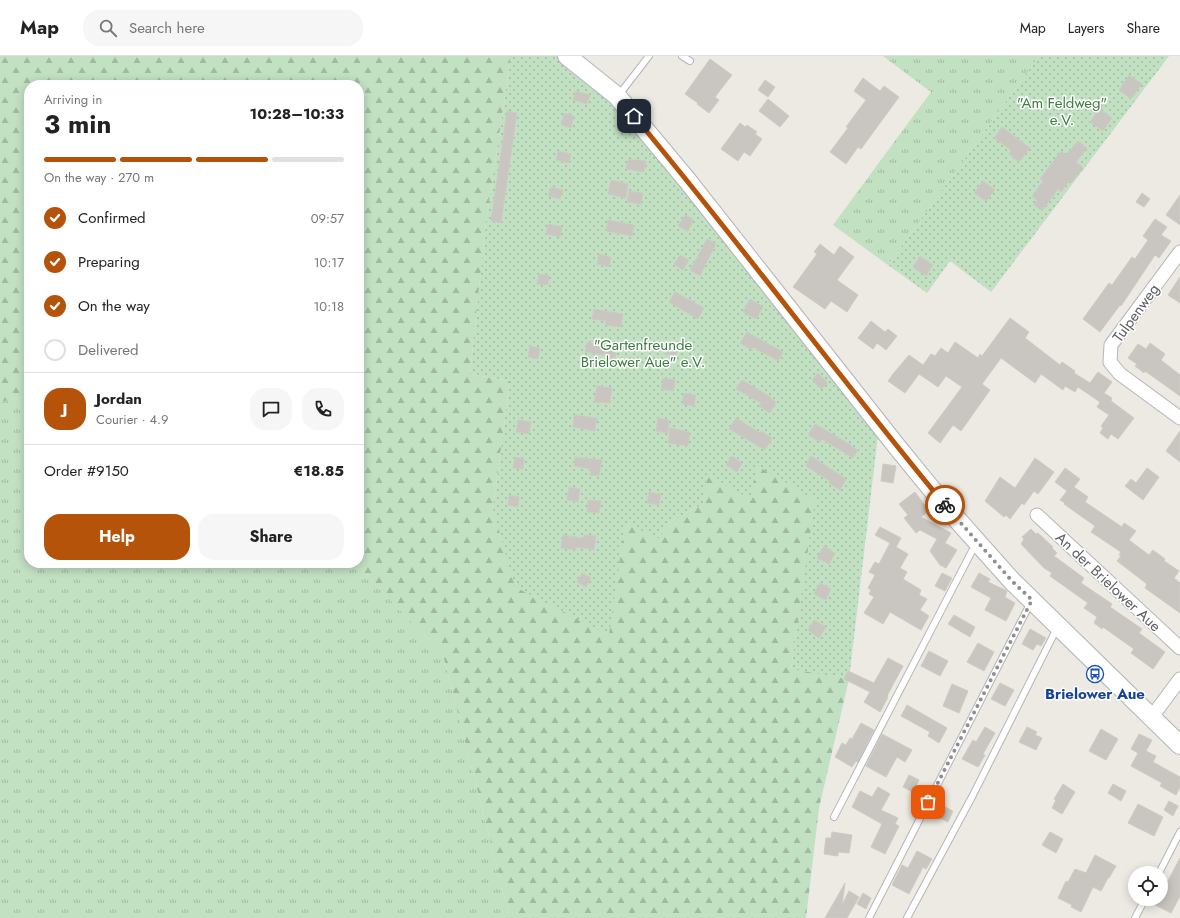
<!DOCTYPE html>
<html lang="en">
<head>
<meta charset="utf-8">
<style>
	body { margin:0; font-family:Jost,sans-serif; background:#f6f6f6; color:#222; height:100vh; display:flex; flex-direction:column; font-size:15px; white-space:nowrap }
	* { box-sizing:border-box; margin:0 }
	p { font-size:13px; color:#767676 }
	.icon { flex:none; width:22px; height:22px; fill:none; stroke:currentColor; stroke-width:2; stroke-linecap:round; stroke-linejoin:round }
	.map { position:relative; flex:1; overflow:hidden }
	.sheet { position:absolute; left:24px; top:24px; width:340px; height:488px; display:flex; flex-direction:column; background:#fff; border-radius:16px; box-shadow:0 2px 10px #0003 }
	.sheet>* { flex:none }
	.controls { position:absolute; left:1128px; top:810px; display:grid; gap:8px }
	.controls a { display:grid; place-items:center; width:40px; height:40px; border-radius:50%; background:#fff; box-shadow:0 2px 10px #0003; font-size:20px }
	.pin { position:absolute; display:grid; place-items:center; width:34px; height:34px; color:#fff; margin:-17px; border-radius:8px; box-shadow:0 2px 6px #0006 }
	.courier { position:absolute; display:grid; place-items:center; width:40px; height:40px; margin:-20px; border:3px solid #b45309; border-radius:50%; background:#fff; color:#222; box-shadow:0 1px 5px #0007 }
	.headline em { font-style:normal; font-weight:700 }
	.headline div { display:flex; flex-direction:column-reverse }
	.headline { display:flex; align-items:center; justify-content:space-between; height:68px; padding:0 20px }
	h1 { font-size:26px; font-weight:700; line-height:30px }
	.bar { display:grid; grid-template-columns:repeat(4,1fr); gap:6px 4px; align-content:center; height:48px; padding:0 20px }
	.bar i { height:5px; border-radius:3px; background:#e0e0e0 }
	.bar .on { background:#b45309 }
	.bar p { grid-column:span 4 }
	.line { display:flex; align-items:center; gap:10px; padding:0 20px; border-top:1px solid #e0e0e0 }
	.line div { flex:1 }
	.round { display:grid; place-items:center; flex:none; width:42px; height:42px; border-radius:16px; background:#f6f6f6 }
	ol { padding:0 20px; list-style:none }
	li { display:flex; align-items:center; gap:12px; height:44px }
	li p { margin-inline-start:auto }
	li .icon { padding:4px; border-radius:50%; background:#b45309; color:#fff; stroke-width:4 }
	li:last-child { color:#767676 }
	li i { width:22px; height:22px; border:2px solid #e0e0e0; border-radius:50% }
	.button { display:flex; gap:8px; margin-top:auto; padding:8px 20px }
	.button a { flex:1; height:46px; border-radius:16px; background:#b45309; color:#fff; font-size:16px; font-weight:700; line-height:46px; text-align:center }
	.button a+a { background:#f6f6f6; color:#222 }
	header { display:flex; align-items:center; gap:24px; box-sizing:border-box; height:56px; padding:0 20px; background:#fff; border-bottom:1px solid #e0e0e0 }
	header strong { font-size:19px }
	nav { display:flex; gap:22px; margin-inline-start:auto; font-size:14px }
	.search { width:280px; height:36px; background:#f6f6f6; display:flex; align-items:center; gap:10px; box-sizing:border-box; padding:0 14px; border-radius:16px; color:#767676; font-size:15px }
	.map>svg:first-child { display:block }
</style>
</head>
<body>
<header>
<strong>Map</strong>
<div class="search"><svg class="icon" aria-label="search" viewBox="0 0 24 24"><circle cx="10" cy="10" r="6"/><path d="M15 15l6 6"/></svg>Search here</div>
<nav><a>Map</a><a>Layers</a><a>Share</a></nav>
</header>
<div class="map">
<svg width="1180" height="862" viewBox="0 0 1180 862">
	<defs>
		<pattern id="grass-tufts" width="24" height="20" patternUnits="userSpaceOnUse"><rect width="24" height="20" fill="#c2e0c2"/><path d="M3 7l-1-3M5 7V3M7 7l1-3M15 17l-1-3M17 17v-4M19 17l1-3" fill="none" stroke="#a1b9a1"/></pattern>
		<pattern id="forest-firs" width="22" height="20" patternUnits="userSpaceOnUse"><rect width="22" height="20" fill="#c2e0c2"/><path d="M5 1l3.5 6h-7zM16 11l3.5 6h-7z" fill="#a1b9a1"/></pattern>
		<pattern id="garden-dots" width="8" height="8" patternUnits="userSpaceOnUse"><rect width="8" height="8" fill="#c2e0c2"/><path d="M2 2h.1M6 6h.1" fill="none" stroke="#a1b9a1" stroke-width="1.8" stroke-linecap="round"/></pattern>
	</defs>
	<rect width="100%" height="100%" fill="#eceae3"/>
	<path fill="url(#grass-tufts)" d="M883,0H1039L888,209L833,169L931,36Z
		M29,340V507H355L443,599L510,862H0V346Z"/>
	<path fill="url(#forest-firs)" d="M0,0H511L486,167L470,318L510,325L493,453L625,467L664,469L703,448L708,418L756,408L816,444L791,612L849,623L819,752L806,862H510L443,599L355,507H359V29H29V340L0,346Z"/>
	<path fill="url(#garden-dots)" d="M511,0H560L603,35L673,115L878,379L849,623L791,613L815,444L756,409L752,444L708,419L703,448L664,469L660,483L625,467L609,579L515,531L493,453L510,325L470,318L486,167Z
		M1039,0H1169L991,236L950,205L927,237L888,209Z"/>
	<path fill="#c9c6c1" stroke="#cfcbc2" d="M710,3L732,19L715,41L719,44L709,57L697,48L698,47L685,38Z
		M1129,19L1142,28L1131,43L1119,34Z
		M863,22L880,35L884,30L899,41L861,93L858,91L846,108L830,96L848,72L846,71L866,44L854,35Z
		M765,24L775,31L768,41L758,34Z
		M576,35L590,39L587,48L573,44Z
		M768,43L789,60L780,71L759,55Z
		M1094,44L1103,50L1101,54L1112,62L1103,75L1090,66L1096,58L1088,52Z
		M507,55L517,57L501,167L491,165Z
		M564,57L574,60L571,72L561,69Z
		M740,67L745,71L747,69L757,76L755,78L762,83L750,100L744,96L738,105L721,93Z
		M1002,71L1030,92L1019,106L1009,98L1011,94L994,82Z
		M1078,85L1087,92L1076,106L1083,112L1072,126L1069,125L1061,136L1058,133L1042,155L1034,149L1037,144L1032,140L1043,125L1040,123L1061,95L1066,99Z
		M558,95L571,98L569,107L556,104Z
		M628,103L646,105L644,116L626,113Z
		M611,124L628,128L626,142L608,138Z
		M983,125L995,134L986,145L974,137Z
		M551,131L563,134L560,143L548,140Z
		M629,135L643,137L641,148L627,146Z
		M1142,137L1150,143L1144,151L1136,146Z
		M1180,139V169L1166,159Z
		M685,159L694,164L688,175L678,170Z
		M1155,163L1167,171L1161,179L1171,185L1159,202L1155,199L1121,250L1120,249L1100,276L1083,263L1109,227L1112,229L1132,201L1135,203L1148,184L1143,180Z
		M608,164L634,169L632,180L606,175Z
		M548,168L562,171L560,181L546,178Z
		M707,183L716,188L700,220L690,214Z
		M820,188L834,199L840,190L854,201L837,224L858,239L847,256L831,245L825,253L793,231L817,198L814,196Z
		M599,198L611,201L609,211L597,208Z
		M680,199L689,204L683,214L674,208Z
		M920,200L933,209L926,220L913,211Z
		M539,218L549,219L548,229L537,228Z
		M1180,221V247L1168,239Z
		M675,236L704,252L698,263L669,246Z
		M750,243L763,251L756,263L743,256Z
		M594,253L623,258L621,271L605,269L606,265L592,263Z
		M1010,262L1029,276L1025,282L1060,309L1062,306L1075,315L1074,317L1090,327L1098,316L1112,326L1104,337L1112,342L1111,345L1134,362L1118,383L1111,378L1108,383L1100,377L1103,372L1101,370L1109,359L1097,351L1100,346L1078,331L1075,336L1065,330L1063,334L1041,318L1035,327L1001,302L982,328L990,334L961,375L953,369L940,387L928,377L962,331L946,320L938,331L919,318L905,337L888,325L893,318L909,299L923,309L931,298L935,300L941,292L948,297L955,286L978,302L980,298L982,300Z
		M871,265L885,276L888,273L897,280L886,294L877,287L873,293L858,282Z
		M747,276L783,296L778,305L753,291L752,294L740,287Z
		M587,286L606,289L604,299L585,296Z
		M1150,287L1165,298L1161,304L1180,319V340L1145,315L1144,317L1135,310L1137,308L1128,302L1138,288L1146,293Z
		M667,288L678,290L676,300L666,298Z
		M530,290L540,292L538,303L528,301Z
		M606,295L616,296L614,309L605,308Z
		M818,317L828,327L821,333L812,324Z
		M663,322L675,324L673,335L661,333Z
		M742,324L771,341L770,342L776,346L770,357L759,350L761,347L736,333Z
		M597,330L612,332L610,347L594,346Z
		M684,337L696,339L694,350L682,348Z
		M574,359L597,362L595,375L573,371Z
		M658,362L669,364L668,377L656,375Z
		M736,362L760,377L761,375L772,382L765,394L729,373Z
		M518,364L531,366L529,378L516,376Z
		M815,368L851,389V390L858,394L853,402L822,383L820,386L808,379Z
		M670,372L690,376L688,390L668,387Z
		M1180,375V406L1166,395Z
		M732,400L742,407L737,416L726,409Z
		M811,400L846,423L840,434L829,427L830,425L806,410Z
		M515,401L524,403L523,413L513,412Z
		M575,401L602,404L599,420L590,419L591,413L574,410Z
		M1035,402L1054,416L1038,438L1034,435L1024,449L1022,447L1010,463L1006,459L1004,461L985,445L1000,421L1015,432Z
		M883,408L896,410L893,427L881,425Z
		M1065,412L1080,423L1074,431L1088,441L1085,446L1122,471L1124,467L1136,475L1129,484L1149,499L1153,494L1165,503L1164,505L1179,515L1174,522L1180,527V557L1145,532L1147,528L1117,505L1121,500L1119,499L1121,496L1091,476L1095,470L1064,448L1065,447L1060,444L1067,435L1055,426Z
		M1147,412L1159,421L1143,444L1125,430L1131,423L1136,427Z
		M569,431L580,433L578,446L567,444Z
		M649,436L661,438L659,449L647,447Z
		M915,436L929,455L921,461L951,477L945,487L957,494L946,512L940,509L930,495L937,483L920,474L916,477L904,462L908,459L899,448Z
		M509,439L519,441L518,451L508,449Z
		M588,444L601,445L599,457L587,456Z
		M880,471L901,482L896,491L908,498L900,512L907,516L903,523L921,534L919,539L927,543L920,554L929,560L921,574L890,556L883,568L864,557L874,541L869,538L871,534L868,532L875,519L869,516L875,506L879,508L890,487L875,479Z
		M1031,473L1036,478L1038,477L1053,491L1052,492L1057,497L1054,500L1084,522L1081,527L1112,548L1110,551L1142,573L1139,577L1165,596L1153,613L1131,597L1134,593L1103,571L1102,573L1094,567L1097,561L1084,552L1088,547L1050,520L1052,517L1044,512L1021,488L1024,483L1022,481Z
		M563,479L583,482L584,479L596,480L594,494L576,491V494L561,492Z
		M824,490L835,497L829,508L817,502Z
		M582,517L591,522L586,531L577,526Z
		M942,517L952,522L945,535L935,530Z
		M979,517L990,523L988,526L1007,535L1005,541L1015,547L1006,565L985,554L991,542L971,531Z
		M820,527L831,533L826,544L814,538Z
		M954,559L975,571L970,581L948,568Z
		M814,564L826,571L819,582L808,574Z
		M1030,573L1046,582L1041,590L1037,588L1033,594L1022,588Z
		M978,587L994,596L984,615L967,606Z
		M929,595L948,605L940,620L921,610Z
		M888,602L903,610L888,638L887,641H888L880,656L864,646L870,636L844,623L848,615L874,627Z
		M1000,627L1014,634L1005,650L991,643Z
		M952,628L968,635L959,657L943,650Z
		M907,649L947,672L939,687L928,680L930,676L901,660Z
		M861,667L874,674L858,706L856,705L852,711L835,701L842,687L846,689L850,682L852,683Z
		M985,671L995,677L983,698L985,699L978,711L962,703L973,684L976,686Z
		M1027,671L1037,676L1035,679L1042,682L1036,694L1019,686Z
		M1101,673L1118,683L1106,704L1089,695Z
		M882,678L912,694L905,706L897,701L886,721L866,710Z
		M1139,678L1152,684L1146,695L1156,700L1153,706L1180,721V731L1176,739L1160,730L1162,727L1131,710L1138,697L1131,693Z
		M909,719L919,724L913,736L903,731Z
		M1063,728L1075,736L1062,758L1052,752L1056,744L1054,743Z
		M1113,728L1126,735L1121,745L1108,737Z
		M878,731L890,738L881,754L898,762L895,768L899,770L885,798L871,791L882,768L852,751L860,735L872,741Z
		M1169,745L1178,750L1173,760L1164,754Z
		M939,748L953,755L948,766L934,759Z
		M1138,748L1163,761L1154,780L1128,767Z
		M832,776L852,779L849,797L838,796V800L824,798L826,782H831Z
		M1050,776L1063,783L1056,797L1042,789Z
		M917,795L932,803L926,813L923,811L909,838L892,829L902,809L908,812Z
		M1095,799L1116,810L1109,822H1108L1101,835L1093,831L1081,856L1071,851L1072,849L1058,842L1066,825L1068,826L1075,813L1086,817Z
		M1180,802V840L1171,857L1155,849L1158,843H1161V838Z
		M845,827L842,849L849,835L859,841L847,862H825Z
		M863,837L871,842L866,853L857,848Z"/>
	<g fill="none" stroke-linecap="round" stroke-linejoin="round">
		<g stroke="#b3b5b8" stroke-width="8">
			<path id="lane" d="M682,0L690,5
				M618,40L649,0
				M834,761L972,495L978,489
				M1159,817L1180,776
				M869,862L1031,546
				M907,862L973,739L1057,572
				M1135,862L1145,843"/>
		</g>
		<g stroke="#b3b5b8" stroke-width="15">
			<path id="street" d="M1180,196L1111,289L1110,306L1120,318L1180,362
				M1037,459L1180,592
				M1151,662L1180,623"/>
		</g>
		<g stroke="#b2b5b8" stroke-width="20">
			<path id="secondary" d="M567,0L617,40L687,124L898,392L947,452L979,488L1012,525L1180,689"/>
		</g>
		<use href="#lane" stroke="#fff" stroke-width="6"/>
		<use href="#street" stroke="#fff" stroke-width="13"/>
		<use href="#secondary" stroke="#fff" stroke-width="18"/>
	</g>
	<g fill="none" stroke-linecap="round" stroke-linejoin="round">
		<path stroke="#8e8f8e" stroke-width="4" stroke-dasharray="0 7.2" d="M928,746L1032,544L1012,525L945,449"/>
		<path stroke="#b45309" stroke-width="5" d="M634,60C740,187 839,321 945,449"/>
	</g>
	<defs>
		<g id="bus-ring" transform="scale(0.9)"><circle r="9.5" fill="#fff" stroke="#1a4fb4" stroke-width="1.5"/><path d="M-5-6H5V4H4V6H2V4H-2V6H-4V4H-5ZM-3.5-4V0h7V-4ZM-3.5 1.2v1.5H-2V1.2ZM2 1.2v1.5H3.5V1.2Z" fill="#1a4fb4"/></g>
	</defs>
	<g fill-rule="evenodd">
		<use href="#bus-ring" x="1095" y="618"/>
	</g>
	<g text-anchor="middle" stroke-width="3" stroke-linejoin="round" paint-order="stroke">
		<g font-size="15" fill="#3e7d42" stroke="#fff">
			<text x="1062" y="52">"Am Feldweg"<tspan x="1062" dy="17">e.V.</tspan></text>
			<text x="643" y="294">"Gartenfreunde<tspan x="643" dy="17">Brielower Aue" e.V.</tspan></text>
		</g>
		<g font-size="15" fill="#5b5e61" stroke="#fff">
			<text transform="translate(1136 257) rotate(-54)" y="5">Tulpenweg</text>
			<text transform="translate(1108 526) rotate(43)" y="5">An der Brielower Aue</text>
		</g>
		<g font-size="15" font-weight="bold" fill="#164399" stroke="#fff">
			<text x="1095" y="643">Brielower Aue</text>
		</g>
	</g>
</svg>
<div class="controls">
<a><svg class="icon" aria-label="locate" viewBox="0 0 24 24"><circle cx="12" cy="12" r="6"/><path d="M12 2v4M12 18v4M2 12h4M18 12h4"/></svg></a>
</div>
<div class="pin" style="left:928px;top:746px;background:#ea580c"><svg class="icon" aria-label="bag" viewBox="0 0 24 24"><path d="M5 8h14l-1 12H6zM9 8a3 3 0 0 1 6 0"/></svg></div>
<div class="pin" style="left:634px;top:60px;background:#1f2937"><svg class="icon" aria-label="home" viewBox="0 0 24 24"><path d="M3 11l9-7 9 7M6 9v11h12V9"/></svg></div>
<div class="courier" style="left:945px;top:449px"><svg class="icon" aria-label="bike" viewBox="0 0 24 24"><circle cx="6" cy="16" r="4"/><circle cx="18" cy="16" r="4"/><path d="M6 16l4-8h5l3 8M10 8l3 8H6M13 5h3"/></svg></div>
<section class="sheet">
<div class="headline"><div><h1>3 min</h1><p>Arriving in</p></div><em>10:28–10:33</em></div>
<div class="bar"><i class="on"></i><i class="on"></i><i class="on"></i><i></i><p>On the way · 270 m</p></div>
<ol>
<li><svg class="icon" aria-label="check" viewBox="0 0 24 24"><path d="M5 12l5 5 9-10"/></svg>Confirmed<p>09:57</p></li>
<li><svg class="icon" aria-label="check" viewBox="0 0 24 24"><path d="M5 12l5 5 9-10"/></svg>Preparing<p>10:17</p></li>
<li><svg class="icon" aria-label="check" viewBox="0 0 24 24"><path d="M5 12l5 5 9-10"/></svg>On the way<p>10:18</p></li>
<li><i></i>Delivered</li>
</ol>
<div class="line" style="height:72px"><b class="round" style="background:#b45309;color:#fff">J</b><div><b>Jordan</b><p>Courier · 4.9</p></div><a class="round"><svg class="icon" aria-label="chat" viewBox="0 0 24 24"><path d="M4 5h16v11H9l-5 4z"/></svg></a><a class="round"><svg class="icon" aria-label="phone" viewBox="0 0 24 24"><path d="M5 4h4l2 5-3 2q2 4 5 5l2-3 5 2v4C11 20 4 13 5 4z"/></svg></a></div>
<div class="line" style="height:52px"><div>Order #9150</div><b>€18.85</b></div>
<div class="button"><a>Help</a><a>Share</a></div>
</section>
</div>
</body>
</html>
